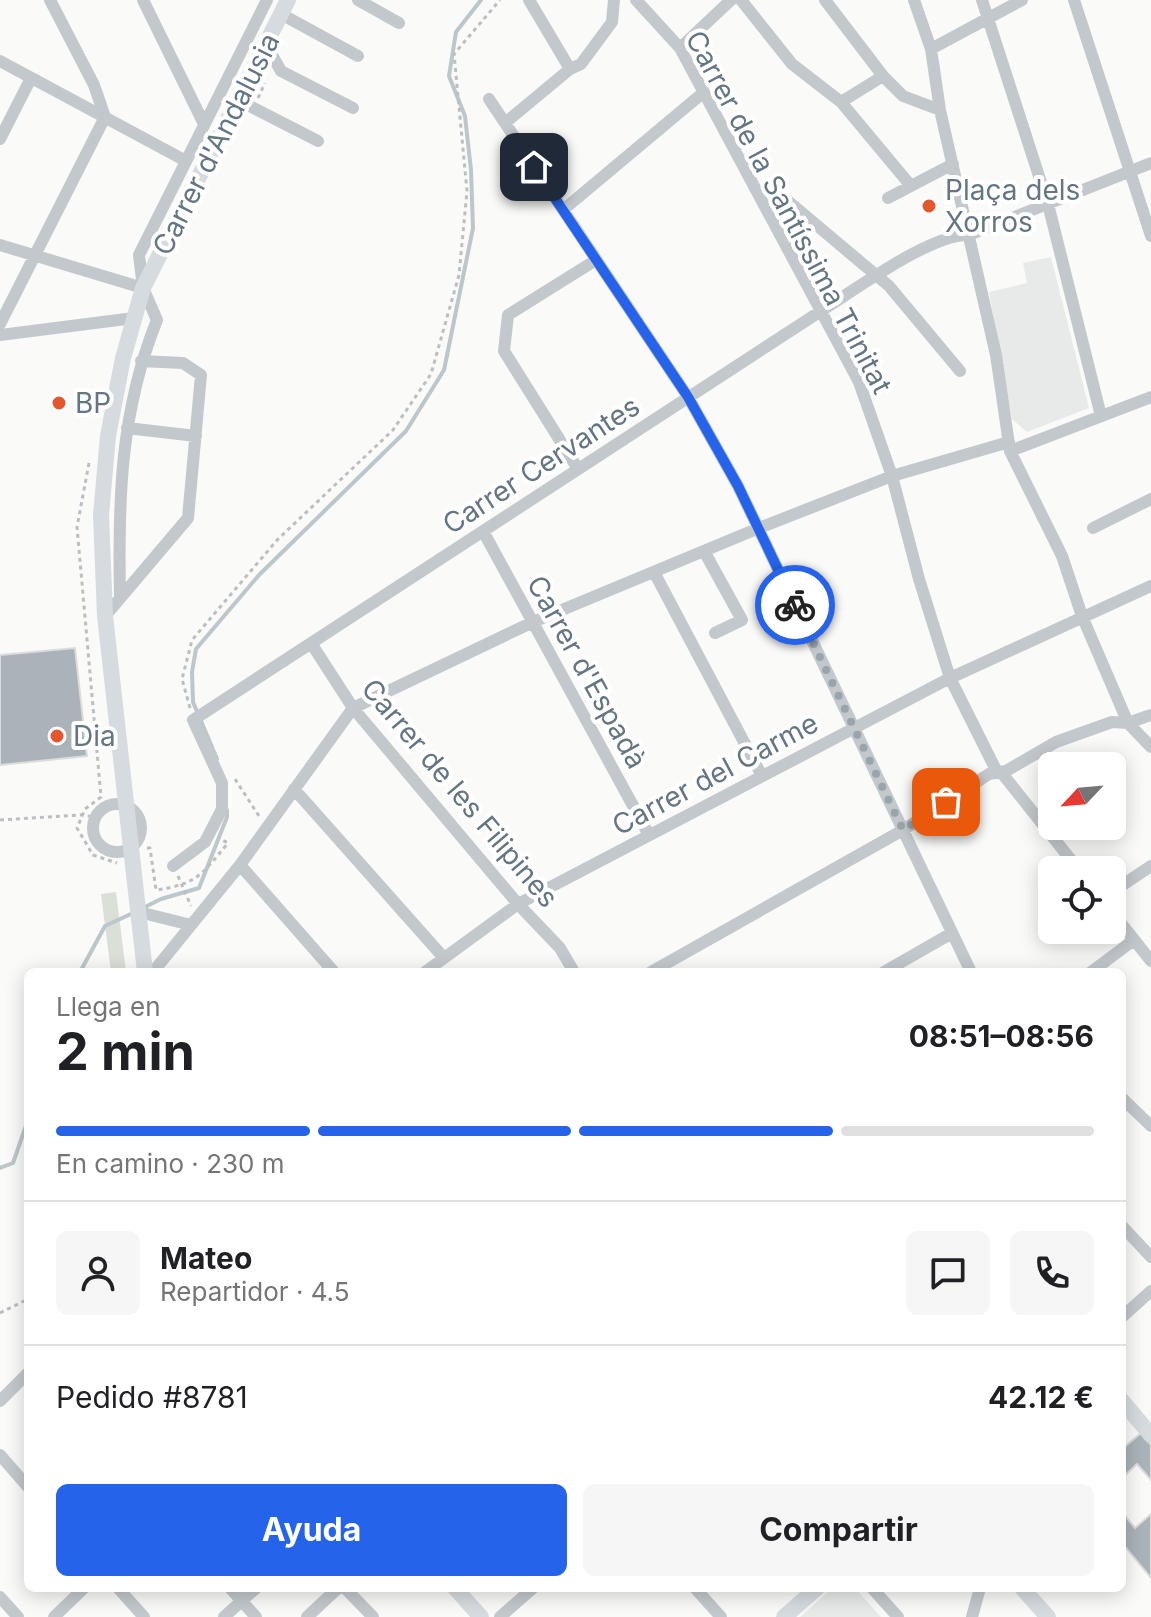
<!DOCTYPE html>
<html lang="es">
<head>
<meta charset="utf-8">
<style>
	body { margin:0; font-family:Inter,sans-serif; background:#f6f6f6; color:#202124; height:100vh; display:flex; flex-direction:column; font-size:30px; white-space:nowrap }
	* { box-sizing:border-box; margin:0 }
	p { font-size:26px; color:#757577 }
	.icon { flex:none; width:44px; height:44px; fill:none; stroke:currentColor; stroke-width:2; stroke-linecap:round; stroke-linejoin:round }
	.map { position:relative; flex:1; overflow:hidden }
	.details { position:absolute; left:24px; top:968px; width:1102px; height:624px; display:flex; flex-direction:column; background:#fff; border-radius:12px; box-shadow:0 4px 20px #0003 }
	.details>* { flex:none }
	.needle { width:52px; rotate:244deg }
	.buttons { position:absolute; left:1038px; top:752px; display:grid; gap:16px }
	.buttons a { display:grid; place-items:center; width:88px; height:88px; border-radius:12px; background:#fff; box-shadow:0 4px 20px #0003; font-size:40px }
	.pin { position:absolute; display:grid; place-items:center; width:68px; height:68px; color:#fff; margin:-34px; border-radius:16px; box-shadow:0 4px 12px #0006 }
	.courier { position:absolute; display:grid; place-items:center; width:80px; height:80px; margin:-40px; border:6px solid #2563eb; border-radius:50%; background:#fff; color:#222; box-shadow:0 2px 10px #0007 }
	.headline em { font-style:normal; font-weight:700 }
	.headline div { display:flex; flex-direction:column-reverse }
	.headline { display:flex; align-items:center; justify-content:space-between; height:136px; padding:0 32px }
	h1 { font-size:52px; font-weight:700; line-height:60px }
	.bar { display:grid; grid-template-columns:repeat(4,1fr); gap:12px 8px; align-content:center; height:96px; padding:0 32px }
	.bar i { height:10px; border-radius:6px; background:#e0e0e0 }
	.bar .current { background:#2563eb }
	.bar p { grid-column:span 4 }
	.line { display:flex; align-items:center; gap:20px; padding:0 32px; border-top:2px solid #e0e0e0 }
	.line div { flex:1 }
	.round { display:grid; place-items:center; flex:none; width:84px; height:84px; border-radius:12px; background:#f6f6f6 }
	.primary-button { display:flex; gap:16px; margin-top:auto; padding:16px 32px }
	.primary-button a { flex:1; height:92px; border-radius:12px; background:#2563eb; color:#fff; font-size:32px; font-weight:700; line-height:92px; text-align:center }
	.primary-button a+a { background:#f6f6f6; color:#202124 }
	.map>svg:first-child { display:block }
</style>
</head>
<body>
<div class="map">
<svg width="1151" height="1617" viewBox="0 0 1151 1617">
	<rect width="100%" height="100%" fill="#fafaf8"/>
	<path fill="#e8e9e9" d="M1051,257L1089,408L1027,432L1012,419L989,292L1027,283L1023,263Z
		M832,1588H855L881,1617H800Z"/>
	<path fill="#dadfd7" d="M116,892L126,972H111L101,894Z"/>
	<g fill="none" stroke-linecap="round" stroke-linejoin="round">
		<path stroke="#bbc7cb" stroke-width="4" d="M217,759L193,702L192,672L196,649L259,575L406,431L444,370L473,228L471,170L465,116L449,76L456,32L481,0
			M143,908L161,899L199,888L227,817V810
			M80,972L105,926L135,912
			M0,1168L13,1163L28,1120"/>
	</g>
	<path fill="#aab3b9" stroke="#dcdcda" stroke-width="2" d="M75,648L87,756L0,765V655Z
		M1141,1433L1151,1445V1480L1137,1464L1122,1478V1449Z
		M1122,1512L1135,1528L1151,1514V1578L1122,1543Z"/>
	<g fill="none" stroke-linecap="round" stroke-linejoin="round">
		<path stroke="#bbbfc2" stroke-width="3" stroke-dasharray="4 4" stroke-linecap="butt" d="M258,98L265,83
			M89,463L77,527L101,797L85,809L77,828L93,855L117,863
			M190,708L182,679L192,640L278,539L393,430L431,374L459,275L467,191L454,54L500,0
			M235,779L259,816
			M0,820L81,815L96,817
			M147,848H150L156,890C198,884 202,874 228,843L222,840
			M178,876L191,906
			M0,1313L28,1299"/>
		<path stroke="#c3c8cc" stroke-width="12" d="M50,0L94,85L105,117
			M143,0L204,124
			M358,0L399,23
			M529,0L570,69
			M636,0L680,48L859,382L892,476L919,579L950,678L997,772
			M741,0L792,64L841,102L911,186
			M825,0L883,76L903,96L940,110
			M914,0L931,49L940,110L996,355L1010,451L1062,556L1082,616L1128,723L1151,747
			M982,0L1048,204L1101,416
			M1074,0L1151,236
			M281,14L358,56
			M680,48L731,0
			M931,49L1022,0
			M263,50L272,55L281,71L353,108
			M0,61L186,161
			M489,99L688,397L738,486L971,972
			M238,100L318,141
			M841,102L883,76
			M505,123L570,69L581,64L612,22L614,0
			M0,139L31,78
			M888,198L953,164
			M563,210L704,92
			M767,210L782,196L889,286L960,371
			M0,245L143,288
			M0,324L105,117
			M0,335L134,318
			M127,428L196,436
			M1010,451L1151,397
			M578,469L504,351L508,315L596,260
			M1093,528L1151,499
			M483,531L649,835
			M704,551L742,620L715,633
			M654,572L762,776
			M120,598C118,500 120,412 157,320L143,288L139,255L267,0
			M105,616L188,518L201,375L183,363L141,361
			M311,643L353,708L518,904L560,948L574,972
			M1001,772L1079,870
			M294,789L444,958
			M93 828a24 24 0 1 1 48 0a24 24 0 1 1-48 0Z
			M240,865L334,972
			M173,866L205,842L222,809V783L193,720L821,311C855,290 932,233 969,235L1151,163
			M1112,892L1151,866
			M139,912L191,925
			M1112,912L1151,961
			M153,972L240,865L353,708L533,622L759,528L892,476L1009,442
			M425,972L518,904L950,678L1151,586
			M651,972L903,830L989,774L1006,771L1056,742L1112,722L1128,723L1151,715
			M884,972L952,933
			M1091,972L1134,940
			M1122,1098L1151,1126
			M1122,1226L1151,1257
			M1122,1317L1151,1291
			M0,1401L28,1373
			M0,1455L28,1487
			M118,1588L144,1617
			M230,1588L256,1617
			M345,1588L373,1617
			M695,1588L721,1617
			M872,1588L898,1617
			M0,1597L18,1617
			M54,1617L84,1588
			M224,1617L256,1588
			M307,1617L338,1588
			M500,1617L533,1588
			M972,1617L980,1588"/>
		<path stroke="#d6dbdf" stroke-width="16" d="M145,972L105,616L101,515L108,436L123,358L143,288L288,0
			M1122,1401L1151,1435
			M455,1588L481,1617
			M1022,1588L1048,1617
			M784,1617L817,1588"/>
	</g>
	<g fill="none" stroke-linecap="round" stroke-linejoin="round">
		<path stroke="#99a4ac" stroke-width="8" stroke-dasharray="0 14.4" d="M795,605L903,830L946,802"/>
		<path stroke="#2563eb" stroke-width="10" d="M534,167L688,397L738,486L795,605"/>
	</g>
	<g fill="#e4572e" stroke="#fff" stroke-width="3">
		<circle cx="929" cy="206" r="8"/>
		<circle cx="59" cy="403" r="8"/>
		<circle cx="57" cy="736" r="8"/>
	</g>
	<g text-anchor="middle" stroke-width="8" stroke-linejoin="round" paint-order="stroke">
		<g font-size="28" fill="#657683" stroke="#fff">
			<text transform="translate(216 144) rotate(-63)" y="10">Carrer d'Andalusia</text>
			<text transform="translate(789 212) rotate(62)" y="10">Carrer de la Santíssima Trinitat</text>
			<text transform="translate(541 465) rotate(-33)" y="10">Carrer Cervantes</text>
			<text transform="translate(587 672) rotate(61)" y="10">Carrer d'Espadà</text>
			<text transform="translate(715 774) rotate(-28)" y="10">Carrer del Carme</text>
			<text transform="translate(460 793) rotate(50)" y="10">Carrer de les Filipines</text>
		</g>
		<g font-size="28" fill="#657683" stroke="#fff" text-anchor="start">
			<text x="945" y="200">Plaça dels<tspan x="945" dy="32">Xorros</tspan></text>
			<text x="75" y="413">BP</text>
			<text x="73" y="746">Dia</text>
		</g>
	</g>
</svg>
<div class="buttons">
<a><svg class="needle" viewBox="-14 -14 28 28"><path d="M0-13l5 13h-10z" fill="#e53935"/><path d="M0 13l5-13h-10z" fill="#757577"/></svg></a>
<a><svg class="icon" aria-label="locate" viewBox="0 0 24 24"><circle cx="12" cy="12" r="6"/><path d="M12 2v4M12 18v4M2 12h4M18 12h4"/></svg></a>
</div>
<div class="pin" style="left:946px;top:802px;background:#ea580c"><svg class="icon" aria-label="bag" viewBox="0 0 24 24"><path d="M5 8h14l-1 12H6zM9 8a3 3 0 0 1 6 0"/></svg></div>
<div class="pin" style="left:534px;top:167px;background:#1f2937"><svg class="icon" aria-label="home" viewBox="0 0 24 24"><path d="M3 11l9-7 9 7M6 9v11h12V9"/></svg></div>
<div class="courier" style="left:795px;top:605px"><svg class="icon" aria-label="bike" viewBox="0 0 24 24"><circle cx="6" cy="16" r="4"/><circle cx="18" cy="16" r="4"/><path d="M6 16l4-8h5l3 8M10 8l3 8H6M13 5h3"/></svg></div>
<section class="details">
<div class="headline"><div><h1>2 min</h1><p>Llega en</p></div><em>08:51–08:56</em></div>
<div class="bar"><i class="current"></i><i class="current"></i><i class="current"></i><i></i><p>En camino · 230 m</p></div>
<div class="line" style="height:144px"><a class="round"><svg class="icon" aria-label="person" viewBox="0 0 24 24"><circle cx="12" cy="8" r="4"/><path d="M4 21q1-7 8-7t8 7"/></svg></a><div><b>Mateo</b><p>Repartidor · 4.5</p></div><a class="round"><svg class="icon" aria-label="chat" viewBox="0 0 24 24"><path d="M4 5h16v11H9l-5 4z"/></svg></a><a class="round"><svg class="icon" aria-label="phone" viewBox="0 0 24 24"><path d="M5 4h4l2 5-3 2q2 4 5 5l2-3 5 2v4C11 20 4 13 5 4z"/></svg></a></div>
<div class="line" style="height:104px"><div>Pedido #8781</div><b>42.12 €</b></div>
<div class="primary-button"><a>Ayuda</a><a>Compartir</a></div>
</section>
</div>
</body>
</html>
